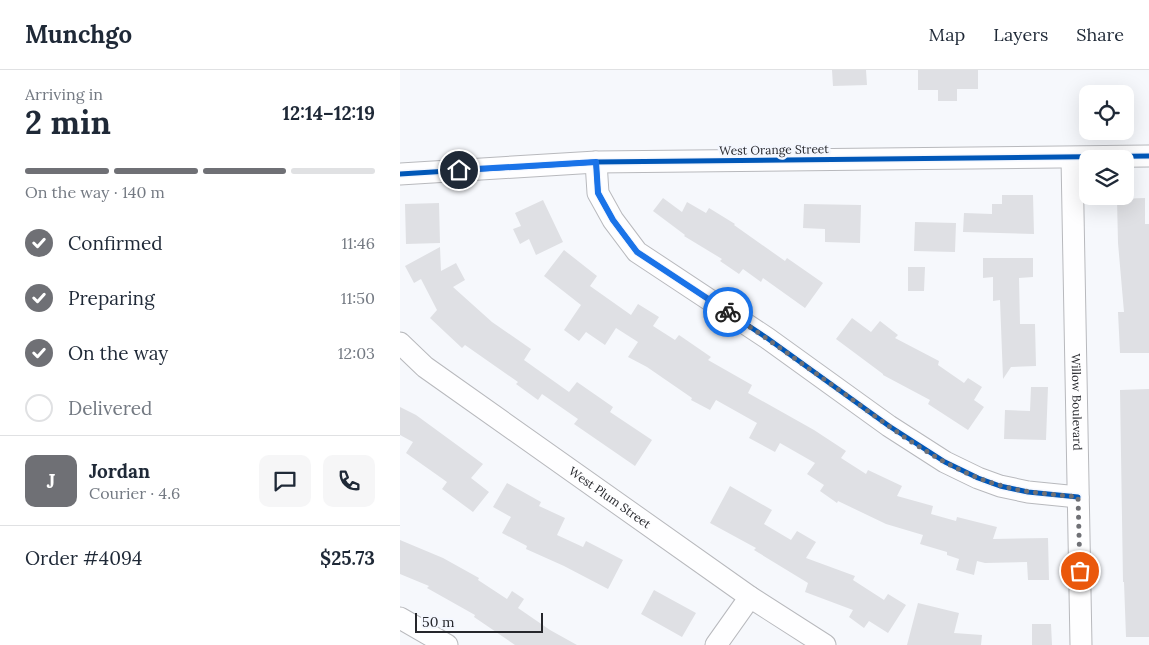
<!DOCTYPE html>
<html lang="en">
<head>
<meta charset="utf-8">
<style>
	body { margin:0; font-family:Lora,serif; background:#f6f6f7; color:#1f2937; height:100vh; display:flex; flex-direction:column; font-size:19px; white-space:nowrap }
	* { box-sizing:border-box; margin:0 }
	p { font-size:16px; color:#747a83 }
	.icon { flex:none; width:28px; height:28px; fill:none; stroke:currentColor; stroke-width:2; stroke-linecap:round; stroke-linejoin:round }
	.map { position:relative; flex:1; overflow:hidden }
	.panel { display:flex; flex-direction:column; background:#fff; width:400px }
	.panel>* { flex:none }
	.fabs { position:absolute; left:679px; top:15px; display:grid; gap:10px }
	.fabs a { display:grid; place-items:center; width:55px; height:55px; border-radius:10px; background:#fff; box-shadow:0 5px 20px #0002; font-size:25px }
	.scale { position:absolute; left:15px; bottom:12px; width:128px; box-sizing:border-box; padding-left:5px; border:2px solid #26272c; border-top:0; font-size:14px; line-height:18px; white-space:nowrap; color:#26272c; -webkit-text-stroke:4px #f4f7fe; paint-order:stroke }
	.pin { position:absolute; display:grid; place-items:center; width:42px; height:42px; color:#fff; margin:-21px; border:2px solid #fff; border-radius:50%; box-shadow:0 1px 5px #0007 }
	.courier { position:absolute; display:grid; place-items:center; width:50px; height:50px; margin:-25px; border:4px solid #1a73e8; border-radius:50%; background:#fff; color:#222; box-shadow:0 1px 6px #0007 }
	.head em { font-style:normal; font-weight:700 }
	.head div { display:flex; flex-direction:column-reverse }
	.head { display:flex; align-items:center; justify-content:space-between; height:85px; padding:0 25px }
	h1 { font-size:32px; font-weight:700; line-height:38px }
	.bar { display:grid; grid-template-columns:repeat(4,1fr); gap:8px 5px; align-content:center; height:60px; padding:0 25px }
	.bar i { height:6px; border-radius:4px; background:#e0e1e3 }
	.bar .on { background:#6f7075 }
	.bar p { grid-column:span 4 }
	.line { display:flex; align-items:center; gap:12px; padding:0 25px; border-top:1px solid #e0e1e3 }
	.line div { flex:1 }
	.round { display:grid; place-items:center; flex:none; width:52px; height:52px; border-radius:10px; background:#f6f6f7 }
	ol { padding:0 25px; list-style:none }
	li { display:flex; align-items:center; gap:15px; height:55px }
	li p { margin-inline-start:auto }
	li .icon { padding:5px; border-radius:50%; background:#6f7075; color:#fff; stroke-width:4 }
	li:last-child { color:#747a83 }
	li i { width:28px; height:28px; border:2px solid #e0e1e3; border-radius:50% }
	header { display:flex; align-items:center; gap:30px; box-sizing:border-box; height:70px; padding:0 25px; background:#fff; border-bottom:1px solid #e0e1e3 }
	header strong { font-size:24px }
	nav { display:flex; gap:28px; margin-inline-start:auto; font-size:18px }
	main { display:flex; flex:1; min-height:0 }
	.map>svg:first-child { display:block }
</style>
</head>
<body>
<header>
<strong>Munchgo</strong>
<nav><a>Map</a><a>Layers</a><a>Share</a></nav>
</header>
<main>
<section class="panel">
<div class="head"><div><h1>2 min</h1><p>Arriving in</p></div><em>12:14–12:19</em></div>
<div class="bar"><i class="on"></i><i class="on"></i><i class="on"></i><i></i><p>On the way · 140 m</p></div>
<ol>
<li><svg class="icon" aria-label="check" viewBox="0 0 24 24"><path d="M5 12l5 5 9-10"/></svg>Confirmed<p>11:46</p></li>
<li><svg class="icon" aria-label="check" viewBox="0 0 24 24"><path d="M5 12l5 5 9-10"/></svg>Preparing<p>11:50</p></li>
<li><svg class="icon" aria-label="check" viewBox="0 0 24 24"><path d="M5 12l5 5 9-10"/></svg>On the way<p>12:03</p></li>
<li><i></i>Delivered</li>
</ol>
<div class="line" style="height:90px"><b class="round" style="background:#6f7075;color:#fff">J</b><div><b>Jordan</b><p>Courier · 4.6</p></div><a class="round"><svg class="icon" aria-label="chat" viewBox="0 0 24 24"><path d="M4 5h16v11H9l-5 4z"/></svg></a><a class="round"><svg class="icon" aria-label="phone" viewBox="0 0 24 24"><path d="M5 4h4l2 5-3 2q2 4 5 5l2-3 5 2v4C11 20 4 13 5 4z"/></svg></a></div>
<div class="line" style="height:65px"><div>Order #4094</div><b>$25.73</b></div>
</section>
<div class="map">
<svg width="749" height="575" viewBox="0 0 749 575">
	<rect width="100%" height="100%" fill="#f6f8fc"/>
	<path fill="#dfe0e4" d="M432,0H466L467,15L433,16Z
		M518,0H578V19H557V31H538V20H518Z
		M602,125H633L634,164L563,162L564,143L592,144V134H602Z
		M263,128L282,142L287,132L306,143L309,138L335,154L334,155L385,191L387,188L423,213L405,238L363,208L361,212L343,199L339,204L320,191L322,189L284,166L285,165L253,141Z
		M745,128V154H749V283H720L718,242H724L718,173L717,129Z
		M143,130L163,172L136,185L129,169L120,174L113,159L121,156L115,143Z
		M39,133L40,173L6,174L5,134Z
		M404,134L461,135L460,173L425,172V159L403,158Z
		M515,152L556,153L555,182L514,181Z
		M40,177L41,201L56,193L65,210L53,217L92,252L131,279L124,290L169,322L177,312L213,337L210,342L252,370L235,396L174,354L178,349L142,324L138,330L116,314L118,312L65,275L62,278L30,248L37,240L21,209L14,213L5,196Z
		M164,180L197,206L190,216L231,245L238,234L259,247L253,256L275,270L279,265L311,287L308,290L352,315L348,323L414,360L446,381L441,388L466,404L468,400L502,416L497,426L533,436L531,444L556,451L557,447L597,457L593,469L648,468L649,510H628L627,492L585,493L577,491L574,505L556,500L559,489L547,485V482L520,474L523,465L486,454L438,431L437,433L420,421L424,415L407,404L415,393L380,373L375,382L349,368L357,353L316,330L310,340L291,330L292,328L247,297L228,287L238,272L216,258L205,275L186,262L179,271L164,260L181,235L144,206Z
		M583,188H633V207L619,208L620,254H635L636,296L611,297L603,309L600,230L593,231V207L583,208Z
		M508,197H525L524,221H508Z
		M452,248L471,262L480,251L498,265L495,268L539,291L538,295L564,313L568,308L582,317L574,330L584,337L568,360L528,334L530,330L483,305V304L436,269Z
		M631,317H648L646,370L604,369L605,340L630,341Z
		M749,319V567H726L724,512H723L720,320Z
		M0,337L16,345L83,394L71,408L89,422L73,442L42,419L47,412L6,383L13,372L0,365Z
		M107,413L141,432L139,436L165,448L157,465L183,477L186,471L223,490L208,519L164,496L126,479L127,476L102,463L111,447L93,437Z
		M330,416L372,440L364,454L391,470L397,461L416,472L406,488L455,506L453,510L484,530L488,524L506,535L488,563L469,551L464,558L449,547L453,540L405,522L408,513L354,480L356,478L310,453Z
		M0,470L43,488L79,508L78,510L107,529L112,521L124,529L118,538L150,560L177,575H115L74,547L75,545L27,518L29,516L0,504Z
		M254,520L296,543L282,567L241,544Z
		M518,533L559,543L554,563L582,565L581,575H507Z
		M632,554H651L652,575H632Z"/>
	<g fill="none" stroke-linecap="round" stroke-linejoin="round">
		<g stroke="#b8b9bd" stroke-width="23">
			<g id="minor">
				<path id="s1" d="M672,88L681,575"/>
				<path d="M196,92L198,123L213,150L237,182L367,268L489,356L545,392L578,408L600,416L628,422L678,427"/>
				<path d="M0,104L196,92L749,86"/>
				<path id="s2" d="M0,273L25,297L350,527L425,575"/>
				<path d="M0,548L47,575"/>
				<path d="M316,575L350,527"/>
			</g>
		</g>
		<use href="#minor" stroke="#fefeff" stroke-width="21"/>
		<g stroke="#f4f7fe" stroke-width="8">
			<path id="cycleway" d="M196,92L198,123L213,150L237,182L367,268L489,356L545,392L578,408L600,416L628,422L678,427
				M0,104L196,92L749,86"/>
		</g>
		<use href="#cycleway" stroke="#0057b8" stroke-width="5"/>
	</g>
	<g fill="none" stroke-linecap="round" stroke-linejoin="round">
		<path stroke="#6f7075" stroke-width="5" stroke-dasharray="0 9" d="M328,242C368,269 407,297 446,325C493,359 543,399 599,415C625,423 652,424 678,427L680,501"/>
		<path stroke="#1a73e8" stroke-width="6" d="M59,100L196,92L198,123L213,150L237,182L328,242"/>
	</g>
	<g text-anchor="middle" stroke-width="5" stroke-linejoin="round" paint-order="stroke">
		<g font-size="12" fill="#26272c" stroke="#f4f7fe">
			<text transform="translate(374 80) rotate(-1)" y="4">West Orange Street</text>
			<text dy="4" stroke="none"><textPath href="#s1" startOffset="244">Willow Boulevard</textPath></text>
			<text dy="4" stroke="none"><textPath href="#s2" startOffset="261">West Plum Street</textPath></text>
		</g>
	</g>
</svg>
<div class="fabs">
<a><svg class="icon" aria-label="locate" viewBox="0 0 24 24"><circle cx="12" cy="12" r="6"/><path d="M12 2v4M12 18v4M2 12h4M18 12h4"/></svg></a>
<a><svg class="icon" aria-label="layers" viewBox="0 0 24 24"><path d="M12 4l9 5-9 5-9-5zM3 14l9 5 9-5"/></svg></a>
</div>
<div class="scale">50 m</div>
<div class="pin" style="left:680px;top:501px;background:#ea580c"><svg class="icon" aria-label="bag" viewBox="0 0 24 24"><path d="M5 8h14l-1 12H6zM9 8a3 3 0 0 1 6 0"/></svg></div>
<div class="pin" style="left:59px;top:100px;background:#1f2937"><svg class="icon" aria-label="home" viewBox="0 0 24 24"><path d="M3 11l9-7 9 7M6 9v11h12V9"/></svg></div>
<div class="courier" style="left:328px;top:242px"><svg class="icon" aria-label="bike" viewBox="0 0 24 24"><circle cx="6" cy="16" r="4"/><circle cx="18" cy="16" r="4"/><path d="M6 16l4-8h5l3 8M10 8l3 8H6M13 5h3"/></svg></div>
</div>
</main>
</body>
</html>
